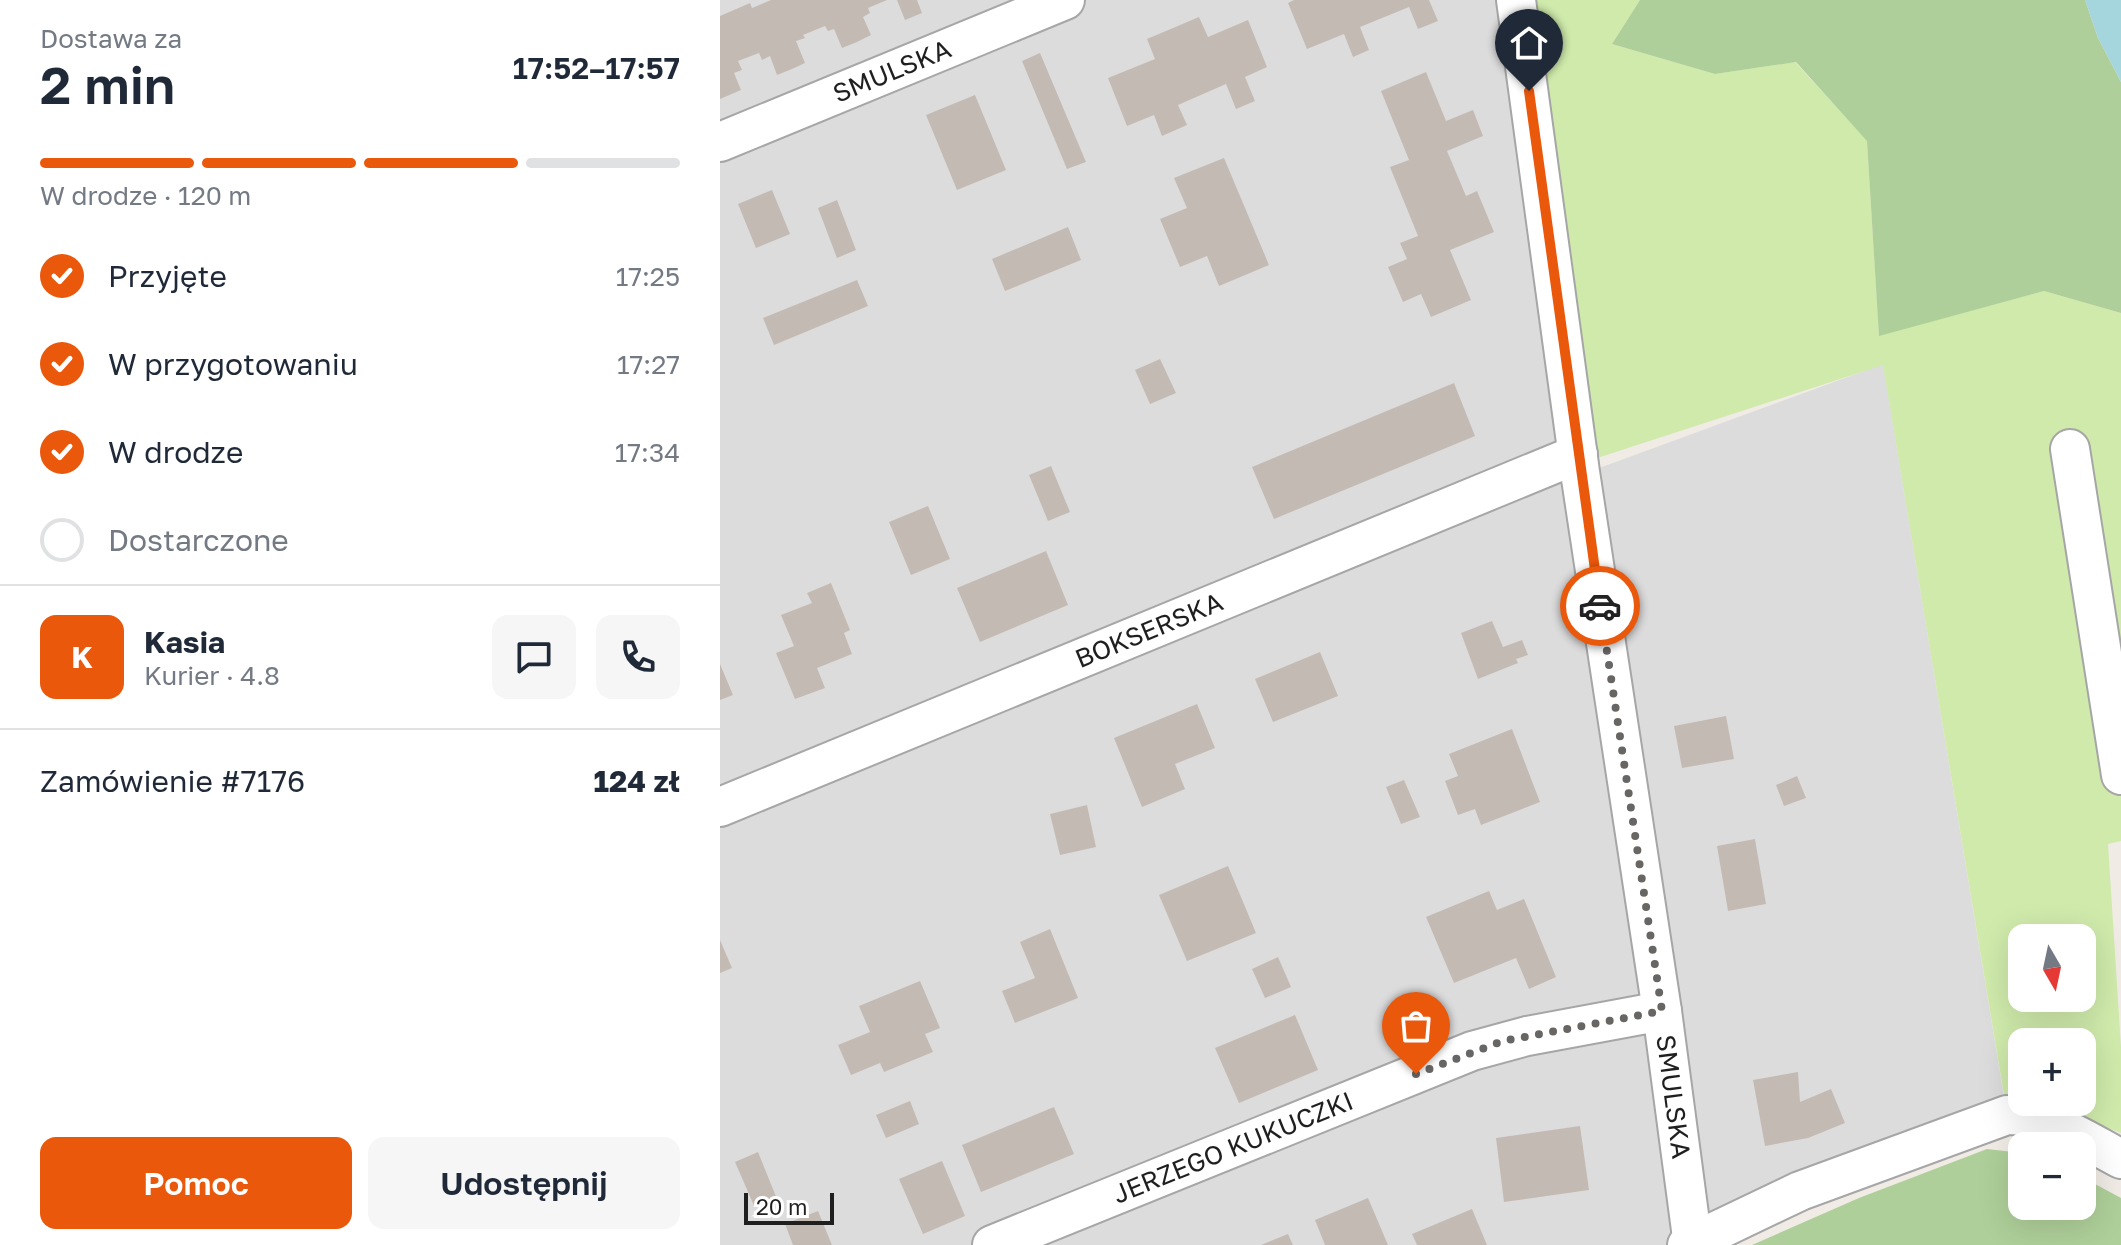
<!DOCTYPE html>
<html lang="pl">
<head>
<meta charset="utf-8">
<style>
	body { margin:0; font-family:"Golos Text",sans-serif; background:#f6f6f7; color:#1f2937; height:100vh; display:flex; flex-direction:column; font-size:30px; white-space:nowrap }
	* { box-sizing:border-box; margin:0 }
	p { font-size:26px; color:#747a83 }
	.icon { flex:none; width:44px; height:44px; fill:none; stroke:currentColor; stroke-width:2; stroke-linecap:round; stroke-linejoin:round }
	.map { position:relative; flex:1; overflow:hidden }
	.drawer { display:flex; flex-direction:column; background:#fff; width:720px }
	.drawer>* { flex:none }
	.needle { width:52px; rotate:171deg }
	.fabs { position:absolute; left:1288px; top:924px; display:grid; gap:16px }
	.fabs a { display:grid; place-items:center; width:88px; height:88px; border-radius:16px; background:#fff; box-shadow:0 8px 32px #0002; font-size:40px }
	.scale { position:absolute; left:24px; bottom:20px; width:90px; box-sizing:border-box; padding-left:8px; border:4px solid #1f1f1f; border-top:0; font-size:22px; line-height:28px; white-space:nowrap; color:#1f1f1f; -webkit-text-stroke:6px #fff; paint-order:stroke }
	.pin { position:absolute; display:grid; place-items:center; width:68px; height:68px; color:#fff; margin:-82px -34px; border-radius:50% 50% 50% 0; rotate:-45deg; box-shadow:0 0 8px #0007 }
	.pin .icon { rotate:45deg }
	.courier { position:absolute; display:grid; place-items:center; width:80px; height:80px; margin:-40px; border:6px solid #ea580c; border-radius:50%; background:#fff; color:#222; box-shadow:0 2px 10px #0007 }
	.headline em { font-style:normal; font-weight:600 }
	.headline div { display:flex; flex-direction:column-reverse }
	.headline { display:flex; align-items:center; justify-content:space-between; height:136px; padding:0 40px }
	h1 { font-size:52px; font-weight:600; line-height:60px }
	.bar { display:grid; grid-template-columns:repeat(4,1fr); gap:12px 8px; align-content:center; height:96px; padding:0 40px }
	.bar i { height:10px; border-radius:6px; background:#e0e1e3 }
	.bar .current { background:#ea580c }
	.bar p { grid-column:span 4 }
	.line { display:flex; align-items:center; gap:20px; padding:0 40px; border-top:2px solid #e0e1e3 }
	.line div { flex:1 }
	.round { display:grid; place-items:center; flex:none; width:84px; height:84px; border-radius:16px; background:#f6f6f7 }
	ol { padding:0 40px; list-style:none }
	li { display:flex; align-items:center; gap:24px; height:88px }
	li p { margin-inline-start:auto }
	li .icon { padding:8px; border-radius:50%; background:#ea580c; color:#fff; stroke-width:4 }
	li:last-child { color:#747a83 }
	li i { width:44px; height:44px; border:4px solid #e0e1e3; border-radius:50% }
	.button { display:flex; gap:16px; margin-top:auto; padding:16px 40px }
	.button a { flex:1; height:92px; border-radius:16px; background:#ea580c; color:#fff; font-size:32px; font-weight:600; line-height:92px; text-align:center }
	.button a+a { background:#f6f6f7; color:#1f2937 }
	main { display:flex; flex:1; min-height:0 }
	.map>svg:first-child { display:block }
</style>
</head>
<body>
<main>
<section class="drawer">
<div class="headline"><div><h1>2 min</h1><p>Dostawa za</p></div><em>17:52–17:57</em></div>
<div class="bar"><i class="current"></i><i class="current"></i><i class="current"></i><i></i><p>W drodze · 120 m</p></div>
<ol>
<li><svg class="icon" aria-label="check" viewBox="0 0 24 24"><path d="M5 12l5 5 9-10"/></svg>Przyjęte<p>17:25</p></li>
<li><svg class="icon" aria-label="check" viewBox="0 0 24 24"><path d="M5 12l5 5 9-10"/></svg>W przygotowaniu<p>17:27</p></li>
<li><svg class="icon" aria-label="check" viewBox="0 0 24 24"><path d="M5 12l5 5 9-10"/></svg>W drodze<p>17:34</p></li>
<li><i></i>Dostarczone</li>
</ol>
<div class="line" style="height:144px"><b class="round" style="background:#ea580c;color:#fff">K</b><div><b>Kasia</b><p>Kurier · 4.8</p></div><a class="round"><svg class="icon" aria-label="chat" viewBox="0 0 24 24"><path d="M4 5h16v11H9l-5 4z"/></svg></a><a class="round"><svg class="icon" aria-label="phone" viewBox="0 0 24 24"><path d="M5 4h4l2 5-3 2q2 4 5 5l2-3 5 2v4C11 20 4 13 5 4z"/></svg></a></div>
<div class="line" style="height:104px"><div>Zamówienie #7176</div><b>124 zł</b></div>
<div class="button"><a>Pomoc</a><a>Udostępnij</a></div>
</section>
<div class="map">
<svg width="1401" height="1245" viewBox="0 0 1401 1245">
	<rect width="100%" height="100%" fill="#f0ebe5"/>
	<path fill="#dddcdc" d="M0,0H777L808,207L841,482L1163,364L1287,1115L1014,1245H0Z"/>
	<path fill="#cfeaab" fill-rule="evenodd" d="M807,0H920L892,44L995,74L1075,62L1147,140L1159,335L1324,291L1401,313V841L1388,844L1401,1047V1133L1332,1107L1306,1102H1362V1042H1302V1102L1285,1101L1163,365L871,460ZM1302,938H1362V998H1302Z"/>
	<path fill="#aecf99" d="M920,0H1365L1378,38L1401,82V313L1324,291L1159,336L1147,141L1076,62L995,74L892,44Z
		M1267,1149L1302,1153V1206H1362V1177L1401,1198V1245H1032L1139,1198Z"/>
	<path fill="#a5d5dd" d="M1365,0H1401V82L1378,38Z"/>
	<path fill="#c4bab4" d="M51,0H167L148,8L150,13L143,17L151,35L137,42L122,48L114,29L108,31L105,26L83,35L85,38L76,41L85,63L72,69L57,75L50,56L42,60L39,53L18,61L22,70L14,73L21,90L0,99V16L30,3L32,8Z
		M177,0H197L202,13L185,20Z
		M574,0H709L718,21L698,29L689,7L640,27L649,50L633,57L624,34L587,49L568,3Z
		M479,17L488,37L528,20L547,67L525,77L535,101L516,109L506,84L458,105L467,125L442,136L434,115L407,126L388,78L435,59L427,39Z
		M320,53L366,162L347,169L302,61Z
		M706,72L726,121L753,110L763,136L727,151L746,196L757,191L774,232L730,250L751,300L711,317L701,294L683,302L668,267L687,259L680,243L698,236L670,167L689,160L661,91Z
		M255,95L286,170L237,190L206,115Z
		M504,158L549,265L499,286L487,256L460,267L440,219L467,208L454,178Z
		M52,190L70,234L36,248L18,204Z
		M117,200L136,250L117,258L98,208Z
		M348,227L361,260L285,291L272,259Z
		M137,280L148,306L54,345L43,318Z
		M440,359L456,393L430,404L415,370Z
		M734,383L755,436L554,519L532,467Z
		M331,466L350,512L328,521L309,475Z
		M208,506L230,559L191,575L169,522Z
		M326,551L348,605L260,642L237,588Z
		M111,583L130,630L124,633L132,654L97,668L105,688L75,699L56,653L74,646L61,615L92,603L87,593Z
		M772,621L783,647L802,640L808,655L796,659L798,663L758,679L741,633Z
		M600,652L618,696L553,722L535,679Z
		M0,664L13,695L0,700Z
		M477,704L495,748L455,764L465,789L422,807L394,738Z
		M1006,716L1014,759L962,768L954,726Z
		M792,729L820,802L761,825L755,809L738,815L725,781L738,776L729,754Z
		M1077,776L1086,798L1064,806L1056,785Z
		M684,780L700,817L681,824L666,787Z
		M367,805L376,847L340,855L330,814Z
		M1035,839L1046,904L1008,911L997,846Z
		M508,866L536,933L467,961L439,895Z
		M769,891L777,910L804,899L836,977L809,989L796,958L734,983L706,917Z
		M330,929L358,998L295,1023L282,991L315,978L300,942Z
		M0,940L12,968L0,973Z
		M558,957L571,987L545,998L532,969Z
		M200,981L220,1028L205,1034L213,1052L164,1072L160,1063L131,1075L118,1045L150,1032L139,1006Z
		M575,1015L598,1070L519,1103L495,1048Z
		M1078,1072L1080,1102L1111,1089L1125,1123L1088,1138L1045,1146L1033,1080Z
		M190,1101L199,1124L166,1138L156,1115Z
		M334,1107L354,1154L261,1192L242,1145Z
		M860,1126L869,1190L784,1202L776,1138Z
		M38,1152L57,1199L35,1208L15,1162Z
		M222,1161L245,1216L203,1234L179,1179Z
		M648,1198L668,1245H605L595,1220Z
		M752,1209L767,1245H697L692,1234Z
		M98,1211L112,1245H73L65,1224Z
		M568,1234L573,1245H541Z"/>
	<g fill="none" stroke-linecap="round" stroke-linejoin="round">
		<g stroke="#a6a6a6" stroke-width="42">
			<g id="minor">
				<path id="s1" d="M796,0L860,472L942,1011L973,1245"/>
				<path id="s2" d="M0,142L345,0"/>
				<path d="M1350,449L1401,775"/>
				<path id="s3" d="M0,807L858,454"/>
				<path id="s4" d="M272,1245L752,1051L807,1036L942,1011"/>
				<path d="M967,1245L1080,1191L1287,1115C1329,1115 1365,1140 1401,1159"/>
			</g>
		</g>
		<use href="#minor" stroke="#fff" stroke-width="38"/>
	</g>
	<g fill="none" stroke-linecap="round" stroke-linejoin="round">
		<path stroke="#686664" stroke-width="8" stroke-dasharray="0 14.4" d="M696,1074L783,1041L942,1011L880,606"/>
		<path stroke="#ea580c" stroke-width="10" d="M809,91L880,606"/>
	</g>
	<g text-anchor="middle" stroke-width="6" stroke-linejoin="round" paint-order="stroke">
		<g font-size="26" fill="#1f1f1f" stroke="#fff">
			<text dy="9" stroke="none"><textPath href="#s2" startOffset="186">SMULSKA</textPath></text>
			<text dy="9" stroke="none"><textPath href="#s3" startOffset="464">BOKSERSKA</textPath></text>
			<text dy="9" stroke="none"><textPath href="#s1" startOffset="1108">SMULSKA</textPath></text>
			<text dy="9" stroke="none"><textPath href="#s4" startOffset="260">JERZEGO KUKUCZKI</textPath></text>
		</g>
	</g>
</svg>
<div class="fabs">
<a><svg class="needle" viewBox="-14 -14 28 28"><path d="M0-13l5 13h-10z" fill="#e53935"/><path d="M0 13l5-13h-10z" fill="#747a83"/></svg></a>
<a>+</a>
<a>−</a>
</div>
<div class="scale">20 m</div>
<div class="pin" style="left:696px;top:1074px;background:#ea580c"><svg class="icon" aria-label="bag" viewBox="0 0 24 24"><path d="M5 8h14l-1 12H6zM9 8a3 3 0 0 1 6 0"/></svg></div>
<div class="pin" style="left:809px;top:91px;background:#1f2937"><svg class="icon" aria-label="home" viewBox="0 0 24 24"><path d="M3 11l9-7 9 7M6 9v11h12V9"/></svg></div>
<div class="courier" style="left:880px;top:606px"><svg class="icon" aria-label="car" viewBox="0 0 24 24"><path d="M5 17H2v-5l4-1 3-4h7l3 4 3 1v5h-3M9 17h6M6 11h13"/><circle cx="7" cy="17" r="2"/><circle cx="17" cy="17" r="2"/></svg></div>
</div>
</main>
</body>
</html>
